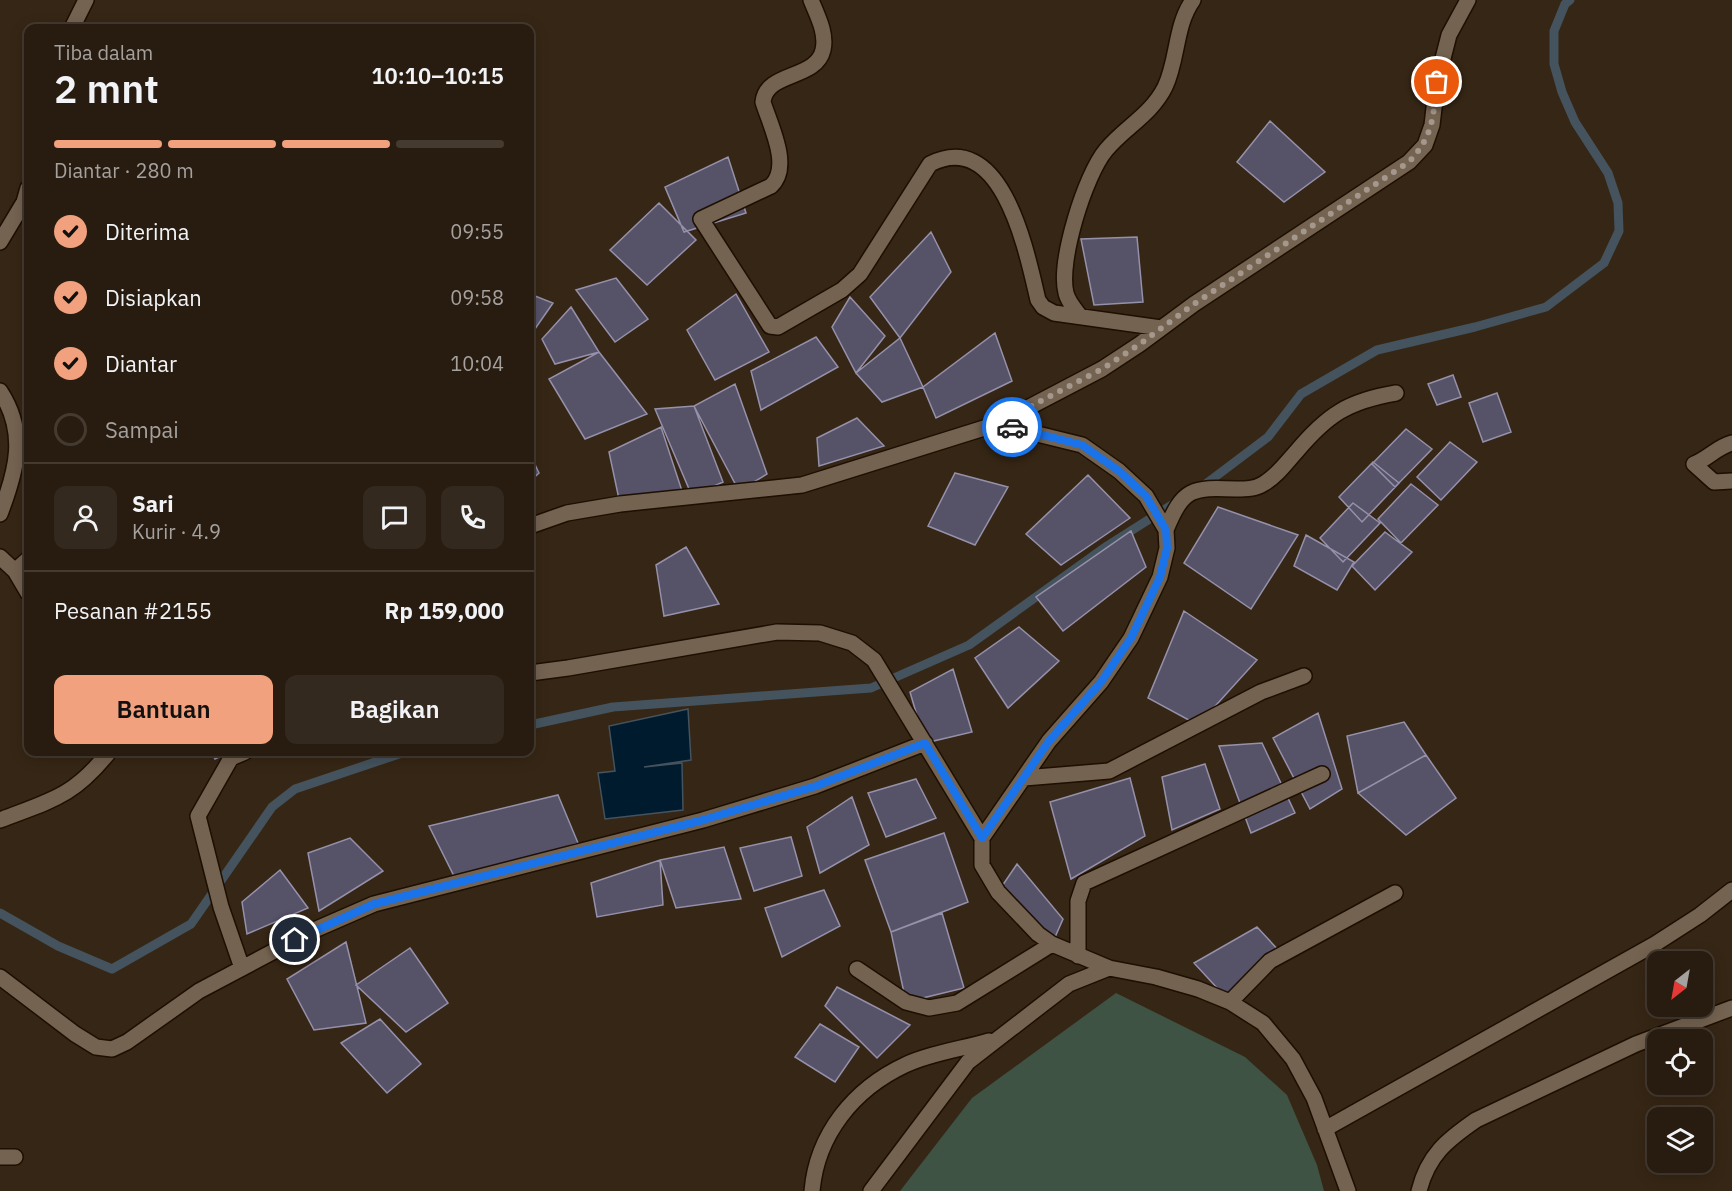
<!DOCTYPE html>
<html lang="id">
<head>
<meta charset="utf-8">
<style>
	body { margin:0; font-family:"IBM Plex Sans",sans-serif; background:#34291e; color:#f1f3f6; height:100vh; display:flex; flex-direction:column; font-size:22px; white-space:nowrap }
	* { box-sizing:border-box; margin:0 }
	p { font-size:20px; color:#a5a19f }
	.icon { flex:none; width:33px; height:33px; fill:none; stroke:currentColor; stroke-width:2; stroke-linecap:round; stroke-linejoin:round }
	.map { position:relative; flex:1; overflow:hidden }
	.drawer { position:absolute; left:24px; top:24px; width:510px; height:732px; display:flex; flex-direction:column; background:#281c10; border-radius:12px; box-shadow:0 3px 15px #0003,0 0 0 2px #443a30 }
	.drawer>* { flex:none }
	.needle { width:39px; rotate:211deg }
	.tools { position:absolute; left:1647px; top:951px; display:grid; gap:12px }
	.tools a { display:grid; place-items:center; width:66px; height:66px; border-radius:12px; background:#281c10; box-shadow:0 3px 15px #0003,0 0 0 2px #443a30; font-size:30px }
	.pin { position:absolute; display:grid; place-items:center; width:51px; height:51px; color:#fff; margin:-26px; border:3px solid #fff; border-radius:50%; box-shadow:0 2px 6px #0007 }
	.courier { position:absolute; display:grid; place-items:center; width:60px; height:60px; margin:-30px; border:4px solid #1a73e8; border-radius:50%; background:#fff; color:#222; box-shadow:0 2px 8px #0007 }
	.summary em { font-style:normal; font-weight:600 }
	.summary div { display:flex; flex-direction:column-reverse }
	.summary { display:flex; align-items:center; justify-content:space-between; height:102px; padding:0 30px }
	h1 { font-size:39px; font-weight:600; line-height:45px }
	.bar { display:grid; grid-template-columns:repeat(4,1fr); gap:9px 6px; align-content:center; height:72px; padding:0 30px }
	.bar i { height:8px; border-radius:4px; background:#443a30 }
	.bar .active { background:#f1a17d }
	.bar p { grid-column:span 4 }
	.line { display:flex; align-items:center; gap:15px; padding:0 30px; border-top:2px solid #443a30 }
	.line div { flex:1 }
	.round { display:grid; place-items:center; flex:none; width:63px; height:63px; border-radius:12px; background:#34291e }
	ol { padding:0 30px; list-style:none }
	li { display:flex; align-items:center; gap:18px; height:66px }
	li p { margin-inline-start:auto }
	li .icon { padding:6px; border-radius:50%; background:#f1a17d; color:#111; stroke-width:4 }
	li:last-child { color:#a5a19f }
	li i { width:33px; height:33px; border:3px solid #443a30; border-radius:50% }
	.action { display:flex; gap:12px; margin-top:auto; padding:12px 30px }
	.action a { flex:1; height:69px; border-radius:12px; background:#f1a17d; color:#111; font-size:24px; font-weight:600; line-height:69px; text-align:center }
	.action a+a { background:#34291e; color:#f1f3f6 }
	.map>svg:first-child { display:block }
</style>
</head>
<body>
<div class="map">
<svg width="1732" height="1191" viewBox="0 0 1732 1191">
	<rect width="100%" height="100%" fill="#362615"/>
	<path fill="#3e5343" d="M1116,993L1245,1057L1287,1095L1317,1165L1324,1191H900L972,1098Z"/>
	<path fill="#011b2e" stroke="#44535d" stroke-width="1.5" d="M688,709L691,760L644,767L682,763L683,810L605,819L598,773L615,771L609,726Z"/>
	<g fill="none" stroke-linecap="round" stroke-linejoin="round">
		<path stroke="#44535d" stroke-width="9" d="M1203,486L1268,437L1301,394L1377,350L1475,327L1546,307L1604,263L1619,231L1618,203L1608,173L1575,122L1562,92L1554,64V31L1565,4L1570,0
			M530,725L613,707L871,688L969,645L1107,546L1178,501
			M0,913L58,946L112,969L191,924L272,807L295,789L405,752"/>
	</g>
	<path fill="#565268" stroke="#9591aa" stroke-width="1.5" d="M1270,121L1325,172L1284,202L1237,162Z
		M728,157L746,213L684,232L665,187Z
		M659,203L696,240L647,285L610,250Z
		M931,232L951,272L900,338L870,297Z
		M1137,237L1143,302L1094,305L1081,239Z
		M616,278L648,319L615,342L576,290Z
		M530,294L553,303L530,336Z
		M736,294L769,352L715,380L687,330Z
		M850,297L885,336L856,373L832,327Z
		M571,307L599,352L555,364L542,339Z
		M995,333L1012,381L936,418L923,387Z
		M816,337L838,367L761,410L751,371Z
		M900,338L923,387L882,402L856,373Z
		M599,352L647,414L585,439L549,379Z
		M1453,375L1461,397L1437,405L1428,384Z
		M735,384L767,474L739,491L694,406Z
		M1497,393L1511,432L1483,442L1469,403Z
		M694,406L723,482L692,496L655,409Z
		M857,418L884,446L819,466L817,438Z
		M661,427L684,497L620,504L609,452Z
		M1406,429L1432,449L1395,487L1372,464Z
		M1450,442L1477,462L1441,500L1417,477Z
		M530,454L539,473L530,481Z
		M1373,462L1399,483L1362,522L1339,497Z
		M955,473L1008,487L975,545L928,526Z
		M1088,475L1130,518L1061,565L1026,534Z
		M1411,484L1438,505L1401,543L1378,519Z
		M1353,503L1380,523L1343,562L1320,538Z
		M1218,507L1298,535L1251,609L1184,563Z
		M1131,531L1146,567L1063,631L1036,597Z
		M1385,532L1412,552L1375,590L1352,566Z
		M1306,535L1354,562L1337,590L1294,566Z
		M686,547L719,604L664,616L656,565Z
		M1184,611L1257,660L1198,725L1148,698Z
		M1019,627L1059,661L1008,708L975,658Z
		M953,669L972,732L925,743L910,692Z
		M1318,713L1342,789L1310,809L1273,738Z
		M1404,722L1426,755L1358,793L1347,736Z
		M1262,743L1295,813L1251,833L1219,746Z
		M211,752H230L215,759Z
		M1426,755L1456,798L1406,835L1358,793Z
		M1205,764L1220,809L1172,830L1162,777Z
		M1130,778L1145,836L1071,879L1050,802Z
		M916,779L936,818L886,837L868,793Z
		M558,795L578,843L458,884L429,826Z
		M852,797L869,845L820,873L807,827Z
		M944,833L968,902L891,932L865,860Z
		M791,837L802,876L754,891L740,848Z
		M350,838L383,871L319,911L308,853Z
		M724,847L741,899L676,908L660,860Z
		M660,860L663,905L597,917L591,883Z
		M1017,864L1063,919L1052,944L998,892Z
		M280,870L308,908L247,934L242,902Z
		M824,890L840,926L782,957L765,908Z
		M942,913L964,988L906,1002L891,932Z
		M1257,927L1282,954L1230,1002L1194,963Z
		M346,942L366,1023L314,1030L287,979Z
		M410,948L448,1003L406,1032L356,985Z
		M837,987L910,1025L877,1058L825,1006Z
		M380,1019L421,1064L387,1093L341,1043Z
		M820,1024L859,1047L835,1082L795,1057Z"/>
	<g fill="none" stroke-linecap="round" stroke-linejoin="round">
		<g stroke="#1d0f01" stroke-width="18">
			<path id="minor" d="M811,0C817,15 827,33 823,50C816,80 766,71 763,102C770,125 792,167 771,186L701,219L770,326L778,327L842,290L860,274L930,164C1003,127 1027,254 1038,300L1043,307L1054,313L1161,328
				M72,28L86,0
				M0,242L24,202L28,188
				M1080,316C1075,309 1068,302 1066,293C1058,262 1085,175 1106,150C1125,127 1151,115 1165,87C1178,60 1175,25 1193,0
				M0,391C27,432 17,470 0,514
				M997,424L1102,369L1140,344L1194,304L1409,162L1425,145L1432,125L1437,82L1449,35L1468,0
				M1732,443C1717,447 1709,458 1694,464L1714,482L1732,481
				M530,526L567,513L620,504L802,485L997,424L1082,445L1119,471L1146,496L1166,530L1167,548L1160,577L1131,638L1101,682L1049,741L982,838V865L998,892L1038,934L1052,944L1109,968L1156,977L1198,989L1230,1002L1263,1023L1293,1059L1314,1098L1348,1191
				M1166,530C1183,488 1192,487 1236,489C1246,489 1255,489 1263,484C1276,477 1286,463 1296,452C1327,415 1348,401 1396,393
				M0,557L15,571L28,593
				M15,571L28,559
				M530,673L568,668L777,632L820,633L852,643L874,660L982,838
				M1024,778L1109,771L1261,692L1304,676
				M0,820C52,800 73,797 109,752
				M1078,956V901L1084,883L1322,774
				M242,968L221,907L198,816L231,758L245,752
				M857,969L906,1002L929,1008L957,1003L1052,944
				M0,977L75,1034L96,1047L112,1049L127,1042L199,991L312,931L374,904L703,820L815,786L925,743
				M1230,1002L1270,961L1395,893
				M1325,1129L1655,944L1700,915L1732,890
				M0,1157H15
				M812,1191C817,1134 854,1089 905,1065C930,1053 962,1049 989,1041
				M871,1191L968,1062L1069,984L1109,968
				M1419,1191C1428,1155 1447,1140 1476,1120L1636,1044L1732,1008"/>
		</g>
		<use href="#minor" stroke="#756351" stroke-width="15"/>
	</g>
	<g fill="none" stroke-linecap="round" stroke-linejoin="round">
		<path stroke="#a4988c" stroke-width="6" stroke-dasharray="0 10.8" d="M1012,427L997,424L1102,369L1140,344L1194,304L1409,162C1434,135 1433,116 1437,82"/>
		<path stroke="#1a73e8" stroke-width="8" d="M295,940L374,904L703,820L816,786L925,743L982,838L1049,741L1101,682L1131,638L1160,577L1167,548L1166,530L1146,496L1119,471L1082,445L1012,427"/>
	</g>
</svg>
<div class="tools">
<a><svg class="needle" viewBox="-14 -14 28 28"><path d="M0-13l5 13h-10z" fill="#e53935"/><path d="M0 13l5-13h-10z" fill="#a5a19f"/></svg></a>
<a><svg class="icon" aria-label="locate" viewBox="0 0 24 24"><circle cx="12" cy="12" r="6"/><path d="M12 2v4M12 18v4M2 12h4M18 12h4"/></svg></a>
<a><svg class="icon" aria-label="layers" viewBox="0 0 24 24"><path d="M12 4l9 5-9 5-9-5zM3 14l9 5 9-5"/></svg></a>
</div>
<div class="pin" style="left:1437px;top:82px;background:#ea580c"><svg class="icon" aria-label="bag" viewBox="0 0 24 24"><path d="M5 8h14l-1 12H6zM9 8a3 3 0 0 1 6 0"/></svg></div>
<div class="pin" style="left:295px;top:940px;background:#1f2937"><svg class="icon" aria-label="home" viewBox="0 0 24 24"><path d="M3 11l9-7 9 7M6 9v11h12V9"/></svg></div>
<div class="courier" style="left:1012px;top:427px"><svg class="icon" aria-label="car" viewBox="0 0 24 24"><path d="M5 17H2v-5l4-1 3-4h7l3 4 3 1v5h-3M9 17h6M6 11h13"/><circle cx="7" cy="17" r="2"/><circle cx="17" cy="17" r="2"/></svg></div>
<section class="drawer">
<div class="summary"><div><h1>2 mnt</h1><p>Tiba dalam</p></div><em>10:10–10:15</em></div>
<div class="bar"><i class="active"></i><i class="active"></i><i class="active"></i><i></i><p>Diantar · 280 m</p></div>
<ol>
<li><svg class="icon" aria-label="check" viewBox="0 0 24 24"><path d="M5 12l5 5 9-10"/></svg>Diterima<p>09:55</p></li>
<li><svg class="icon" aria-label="check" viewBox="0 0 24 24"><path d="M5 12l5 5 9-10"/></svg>Disiapkan<p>09:58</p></li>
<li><svg class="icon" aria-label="check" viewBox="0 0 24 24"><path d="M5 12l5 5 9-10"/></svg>Diantar<p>10:04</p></li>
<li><i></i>Sampai</li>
</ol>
<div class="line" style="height:108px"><a class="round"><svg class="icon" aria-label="person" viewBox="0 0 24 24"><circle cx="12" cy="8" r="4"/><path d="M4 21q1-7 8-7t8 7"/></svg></a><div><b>Sari</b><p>Kurir · 4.9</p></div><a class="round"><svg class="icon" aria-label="chat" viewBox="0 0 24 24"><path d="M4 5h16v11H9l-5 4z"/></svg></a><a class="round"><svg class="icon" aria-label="phone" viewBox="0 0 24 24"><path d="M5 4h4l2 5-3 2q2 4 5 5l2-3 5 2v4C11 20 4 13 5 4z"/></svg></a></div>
<div class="line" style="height:78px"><div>Pesanan #2155</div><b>Rp 159,000</b></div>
<div class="action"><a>Bantuan</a><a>Bagikan</a></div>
</section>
</div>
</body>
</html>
